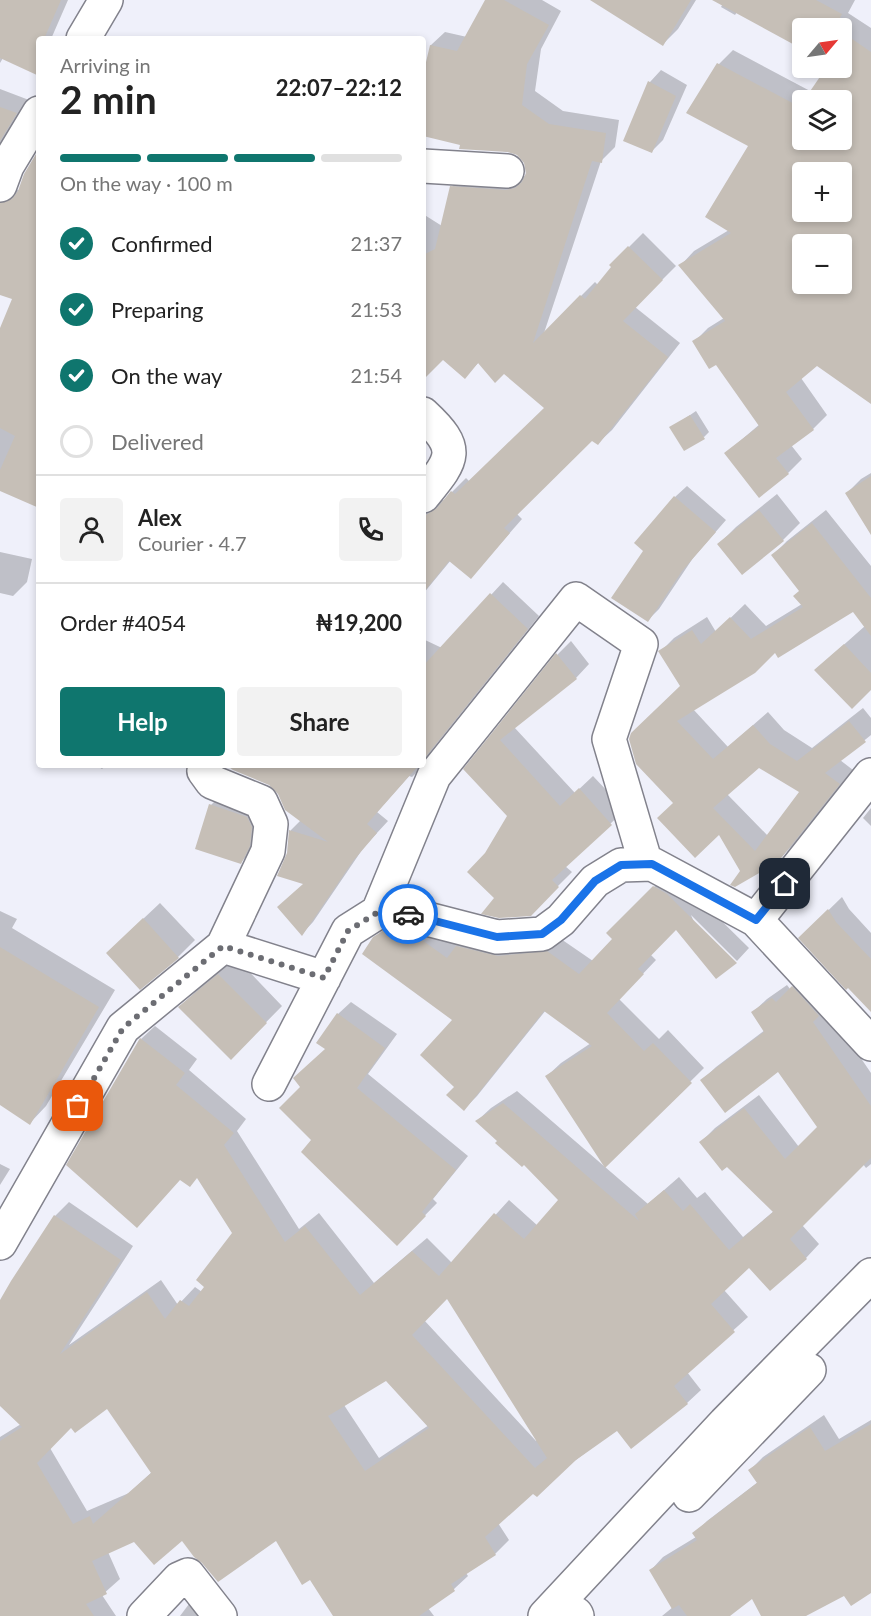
<!DOCTYPE html>
<html lang="en">
<head>
<meta charset="utf-8">
<style>
	body { margin:0; font-family:Lato,sans-serif; background:#f2f2f2; color:#222; height:100vh; display:flex; flex-direction:column; font-size:22px; white-space:nowrap }
	* { box-sizing:border-box; margin:0 }
	p { font-size:20px; color:#767676 }
	.icon { flex:none; width:33px; height:33px; fill:none; stroke:currentColor; stroke-width:2; stroke-linecap:round; stroke-linejoin:round }
	.map { position:relative; flex:1; overflow:hidden }
	.details { position:absolute; left:36px; top:36px; width:390px; height:732px; display:flex; flex-direction:column; background:#fff; border-radius:6px; box-shadow:0 3px 9px #0003 }
	.details>* { flex:none }
	.needle { width:39px; rotate:61deg }
	.controls { position:absolute; left:792px; top:18px; display:grid; gap:12px }
	.controls a { display:grid; place-items:center; width:60px; height:60px; border-radius:6px; background:#fff; box-shadow:0 3px 9px #0003; font-size:30px }
	.pin { position:absolute; display:grid; place-items:center; width:51px; height:51px; color:#fff; margin:-26px; border-radius:12px; box-shadow:0 3px 9px #0006 }
	.courier { position:absolute; display:grid; place-items:center; width:60px; height:60px; margin:-30px; border:4px solid #1a73e8; border-radius:50%; background:#fff; color:#222; box-shadow:0 2px 8px #0007 }
	.head em { font-style:normal; font-weight:700 }
	.head div { display:flex; flex-direction:column-reverse }
	.head { display:flex; align-items:center; justify-content:space-between; height:102px; padding:0 24px }
	h1 { font-size:39px; font-weight:700; line-height:45px }
	.bar { display:grid; grid-template-columns:repeat(4,1fr); gap:9px 6px; align-content:center; height:72px; padding:0 24px }
	.bar i { height:8px; border-radius:4px; background:#e0e0e0 }
	.bar .selected { background:#0f766e }
	.bar p { grid-column:span 4 }
	.line { display:flex; align-items:center; gap:15px; padding:0 24px; border-top:2px solid #e0e0e0 }
	.line div { flex:1 }
	.round { display:grid; place-items:center; flex:none; width:63px; height:63px; border-radius:6px; background:#f2f2f2 }
	ol { padding:0 24px; list-style:none }
	li { display:flex; align-items:center; gap:18px; height:66px }
	li p { margin-inline-start:auto }
	li .icon { padding:6px; border-radius:50%; background:#0f766e; color:#fff; stroke-width:4 }
	li:last-child { color:#767676 }
	li i { width:33px; height:33px; border:3px solid #e0e0e0; border-radius:50% }
	.cta { display:flex; gap:12px; margin-top:auto; padding:12px 24px }
	.cta a { flex:1; height:69px; border-radius:6px; background:#0f766e; color:#fff; font-size:24px; font-weight:700; line-height:69px; text-align:center }
	.cta a+a { background:#f2f2f2; color:#222 }
	.map>svg:first-child { display:block }
</style>
</head>
<body>
<div class="map">
<svg width="871" height="1616" viewBox="0 0 871 1616">
	<rect width="100%" height="100%" fill="#eff0fa"/>
	<path fill="#0003" fill-rule="evenodd" d="M1,0H68L51,39H39V60L3,58L0,63Z
		M487,0H542L561,11L541,49L535,91L563,111L619,120L615,147L601,161L544,333L595,282L598,285L613,267L611,265L643,233L676,266L635,307L680,343L612,430L598,443L592,439L517,514L522,519L471,577L451,560L423,594V494L435,501L444,500L466,478L470,482L546,408L504,372L479,362L465,377L443,358L423,377V214L442,226L452,187L465,173L526,176L525,162L518,154L423,135V82L431,45L445,32L467,37Z
		M595,0H696L678,29L663,44Z
		M725,0H855L848,13L871,28V390L827,355L801,378L827,415L813,429L791,445L802,459L788,473L726,453L760,424L716,363L694,342L708,328L724,318L681,265L694,251L729,230L750,145L688,112L719,64L733,50L812,92L828,68H842V28H802V47L737,12L735,15L721,7ZM802,100H842V140H802ZM802,172H842V212H802ZM802,244H842V284H802Z
		M661,70L687,85L663,140L651,152L625,140L650,82Z
		M0,89L29,100L4,141L0,152Z
		M39,152V379L0,364V332L14,299L0,293V184L7,189L19,190Z
		M0,381L39,390V507L0,489Z
		M696,411L709,432L704,437L671,428Z
		M871,473V532L847,493L861,479Z
		M687,486L726,520L693,558L659,609L648,620L645,551L675,497Z
		M777,494L800,523L783,540L742,573L719,544L736,527Z
		M826,510L871,566V688L830,657L865,626L853,610L775,651L693,709L728,747L768,712L784,730L812,748L863,708L871,718V735L840,760L853,770L792,846L777,861L742,871L719,833L675,803L637,763L682,686L660,652L674,638L707,617L716,632L745,604L766,626L802,604L801,590L773,555L787,541ZM759,766L801,792L768,836L727,794Z
		M0,552L32,559L27,582L13,596L0,593Z
		M503,582L539,616L431,751L423,766L412,777L409,776L377,812L388,821L364,847L313,922L302,934L304,883L288,854L291,830L301,820L270,784L236,765H423V639L442,648Z
		M571,641L589,664L576,678L514,727L575,793L593,776L625,810L565,866L572,872L530,914L496,898L487,854L509,816L465,769L558,654Z
		M96,765H106L102,769Z
		M222,794L263,815L252,851L241,862L211,805Z
		M871,808V826L863,818Z
		M668,873L681,881L749,948L737,961L691,915L694,922L676,928L650,954L656,960L619,999L659,1039L668,1030L704,1068L606,1165L547,1076L561,1063L591,1043L546,1010L477,1096L464,1109L456,1087L454,1020L375,938L389,924L429,922L460,945L471,933L561,939L593,961L614,939L608,933Z
		M842,897L849,909L871,933V1010L800,938Z
		M160,903L195,940L178,957L140,988L125,936Z
		M0,911L17,919L12,928L115,990L46,1106L30,1123L0,1104Z
		M236,958L282,1006L231,1058L180,1007L197,990Z
		M806,974L826,1007L871,1073V1164L866,1168L863,1164L802,1225L819,1244L806,1258L749,1266L724,1290L748,1317L687,1372L701,1390L687,1403L617,1429L533,1492L498,1523L509,1540L495,1554L466,1573L468,1576L454,1589L428,1608L434,1616H334L311,1577L276,1539L134,1541L108,1552L120,1579L102,1595L116,1616H0V1437L21,1424L0,1404V1303L55,1216L69,1202L133,1246L69,1345L161,1280L178,1305L195,1287L202,1292L233,1233L141,1039L155,1026L197,1059L189,1070L246,1119L237,1131L299,1229L319,1213L374,1283L427,1238L452,1263L509,1200L538,1226L560,1200L525,1163L477,1121L491,1108L517,1091L648,1204L679,1177L697,1198L705,1192L743,1237L774,1211L701,1142L715,1128L759,1095L799,1147L819,1127L778,1069L702,1080L716,1067L765,1030L753,1012L767,999L787,985L790,989ZM447,1297L537,1440L536,1441L424,1320ZM386,1379L429,1425L379,1458L344,1405ZM107,1406L152,1472L129,1493L87,1511L50,1448L71,1426Z
		M351,1002L397,1034L368,1074L468,1156L433,1199L437,1203L397,1244L313,1140L301,1087L327,1048L338,1014Z
		M0,1164L10,1169L0,1185Z
		M824,1415L839,1439L871,1420V1591L844,1594L803,1616H763L753,1596L728,1616H662L673,1607L651,1570L663,1557L696,1537L694,1534L707,1521L758,1482L750,1470L763,1457Z
		M192,1600L206,1616H180Z"/>
	<path fill="#c6bfb7" fill-rule="evenodd" d="M0,0H61L44,39H39V76L0,58Z
		M485,0H504L549,25L527,64L522,105L549,124L606,133L602,163L592,161L533,343L580,295L585,299L611,267L609,265L628,246L663,280L623,321L668,357L598,445L592,441L504,528L510,533L471,579L449,561L423,593V517L437,508L451,491L455,494L544,408L504,374L495,383L478,363L465,379L443,360L423,380V255L435,249L450,186L506,190L515,188L522,182L526,173L524,163L517,155L508,152L459,149L460,145L423,136V75L430,45L457,51Z
		M590,0H691L663,46Z
		M712,0H816L842,14L835,27L837,28H802V49Z
		M842,32L871,52V404L817,366L786,392L814,430L776,458L789,474L759,498L724,453L759,426L716,365L709,369L692,341L725,321L678,265L731,233L705,217L748,146L686,113L717,63L800,107L802,102V140H842V100H804L826,68H842ZM802,172H842V212H802ZM802,244H842V284H802Z
		M648,81L676,96L652,153L623,141Z
		M0,107L17,113L0,141Z
		M39,149V508L0,491V470L15,436L0,428V328L12,299L0,295V203L12,199L18,191L24,174Z
		M690,415L705,439L684,451L669,427Z
		M871,476V535L845,493Z
		M674,496L716,532L682,571L648,622L611,598L643,551L634,543Z
		M759,510L784,541L742,575L717,544Z
		M812,523L871,598V636L853,612L778,658L775,653L755,673L677,721L713,759L753,725L770,744L797,761L849,721L866,742L825,773L840,784L778,862L735,887L730,885L740,871L719,835L695,858L657,818L673,803L636,764L629,739L631,733L680,686L658,651L692,630L701,644L730,617L751,639L803,607L793,596L799,591L771,555ZM759,768L799,792L755,851L713,808Z
		M490,593L528,629L423,760V666Z
		M844,644L871,673V690L852,709L814,670Z
		M556,653L577,679L500,740L560,806L579,788L612,825L552,880L559,887L531,916L499,918L481,914L494,898L467,872L485,853L507,816L463,769Z
		M226,765H419L367,824L377,833L353,861L302,936L277,907L303,884L277,876L287,853L289,830L328,842L285,810L278,794L269,785L233,770Z
		M209,804L247,817L252,827L250,846L241,864L195,849Z
		M653,886L667,894L737,963L716,979L676,930L638,969L644,974L607,1013L644,1051L653,1043L692,1083L605,1168L545,1076L592,1046L544,1011L464,1111L446,1095L454,1087L420,1055L452,1020L362,954L373,937L383,931L401,932L415,935L447,958L456,946L498,956L547,951L579,974L612,939L606,933Z
		M828,909L836,922L871,959V1012L848,988L846,990L798,938Z
		M143,918L179,958L140,990L106,953Z
		M0,947L99,1007L30,1125L0,1105Z
		M218,974L267,1023L231,1060L178,1007Z
		M792,986L819,1016L813,1022L871,1106V1158L790,1239L807,1259L770,1291L749,1268L711,1304L735,1332L674,1386L688,1404L631,1449L617,1431L576,1460L537,1497L533,1494L485,1537L496,1555L451,1584L455,1591L419,1616H333L310,1580L302,1585L276,1541L218,1582L202,1563L194,1557L182,1541L154,1565L134,1542L92,1561L107,1594L86,1604L94,1616H0V1441L22,1427L0,1406V1300L11,1281L54,1215L121,1260L60,1354L147,1292L165,1319L180,1300L189,1306L204,1287L196,1280L232,1233L197,1178L190,1187L180,1180L137,1228L66,1165L140,1038L185,1073L176,1085L234,1133L224,1145L285,1242L305,1226L360,1295L412,1251L439,1276L494,1213L524,1239L558,1200L524,1165L522,1167L495,1143L497,1141L475,1121L503,1103L639,1221L635,1214L664,1190L683,1211L690,1204L729,1250L773,1212L727,1167L722,1171L699,1142L744,1108L785,1159L817,1127L778,1072L725,1113L700,1080L764,1032L751,1012L772,998L776,1002ZM447,1299L547,1458L535,1468L412,1335ZM386,1381L429,1428L365,1471L328,1416ZM107,1409L151,1473L93,1524L90,1516L73,1524L37,1463L71,1428L75,1433Z
		M337,1013L385,1048L357,1088L456,1170L422,1212L426,1216L397,1246L301,1152L311,1140L279,1108L300,1087L293,1078L325,1049L316,1043Z
		M871,1424V1593L851,1606L844,1596L806,1616H761L752,1599L730,1616H687L679,1605L672,1609L649,1570L697,1540L692,1533L757,1483L748,1470L810,1427L825,1451Z"/>
	<g fill="none" stroke-linecap="round" stroke-linejoin="round">
		<g stroke="#82828c" stroke-width="36">
			<path id="minor" d="M83,39L106,0
				M423,166L507,171
				M0,185L7,166L39,113
				M423,414C462,450 453,459 423,496
				M378,912L434,776L576,599L641,644L609,739L646,864
				M756,920L871,775
				M223,946L324,978
				M269,1084L348,931L378,912L404,913L497,937L542,934L561,920L595,881L621,865L652,864L756,920L871,1044
				M0,1243L123,1028L223,946L268,851L271,824L261,802L212,782L204,771L206,765
				M576,1614L577,1616
				M144,1616L179,1579L188,1575L220,1616"/>
		</g>
		<g stroke="#82828c" stroke-width="36">
			<path id="major" d="M689,1495L809,1370
				M545,1616L725,1423L871,1275"/>
		</g>
		<use href="#minor" stroke="#fff" stroke-width="33"/>
		<use href="#major" stroke="#fff" stroke-width="33"/>
	</g>
	<g fill="none" stroke-linecap="round" stroke-linejoin="round">
		<path stroke="#6c6d73" stroke-width="6" stroke-dasharray="0 10.8" d="M78,1106L123,1028L223,946L324,978L348,931L378,912L408,914"/>
		<path stroke="#1a73e8" stroke-width="8" d="M408,914L497,937L542,934L561,920L595,881L621,865L652,864L756,920L785,884"/>
	</g>
</svg>
<div class="controls">
<a><svg class="needle" viewBox="-14 -14 28 28"><path d="M0-13l5 13h-10z" fill="#e53935"/><path d="M0 13l5-13h-10z" fill="#767676"/></svg></a>
<a><svg class="icon" aria-label="layers" viewBox="0 0 24 24"><path d="M12 4l9 5-9 5-9-5zM3 14l9 5 9-5"/></svg></a>
<a>+</a>
<a>−</a>
</div>
<div class="pin" style="left:78px;top:1106px;background:#ea580c"><svg class="icon" aria-label="bag" viewBox="0 0 24 24"><path d="M5 8h14l-1 12H6zM9 8a3 3 0 0 1 6 0"/></svg></div>
<div class="pin" style="left:785px;top:884px;background:#1f2937"><svg class="icon" aria-label="home" viewBox="0 0 24 24"><path d="M3 11l9-7 9 7M6 9v11h12V9"/></svg></div>
<div class="courier" style="left:408px;top:914px"><svg class="icon" aria-label="car" viewBox="0 0 24 24"><path d="M5 17H2v-5l4-1 3-4h7l3 4 3 1v5h-3M9 17h6M6 11h13"/><circle cx="7" cy="17" r="2"/><circle cx="17" cy="17" r="2"/></svg></div>
<section class="details">
<div class="head"><div><h1>2 min</h1><p>Arriving in</p></div><em>22:07–22:12</em></div>
<div class="bar"><i class="selected"></i><i class="selected"></i><i class="selected"></i><i></i><p>On the way · 100 m</p></div>
<ol>
<li><svg class="icon" aria-label="check" viewBox="0 0 24 24"><path d="M5 12l5 5 9-10"/></svg>Confirmed<p>21:37</p></li>
<li><svg class="icon" aria-label="check" viewBox="0 0 24 24"><path d="M5 12l5 5 9-10"/></svg>Preparing<p>21:53</p></li>
<li><svg class="icon" aria-label="check" viewBox="0 0 24 24"><path d="M5 12l5 5 9-10"/></svg>On the way<p>21:54</p></li>
<li><i></i>Delivered</li>
</ol>
<div class="line" style="height:108px"><a class="round"><svg class="icon" aria-label="person" viewBox="0 0 24 24"><circle cx="12" cy="8" r="4"/><path d="M4 21q1-7 8-7t8 7"/></svg></a><div><b>Alex</b><p>Courier · 4.7</p></div><a class="round"><svg class="icon" aria-label="phone" viewBox="0 0 24 24"><path d="M5 4h4l2 5-3 2q2 4 5 5l2-3 5 2v4C11 20 4 13 5 4z"/></svg></a></div>
<div class="line" style="height:78px"><div>Order #4054</div><b>₦19,200</b></div>
<div class="cta"><a>Help</a><a>Share</a></div>
</section>
</div>
</body>
</html>
